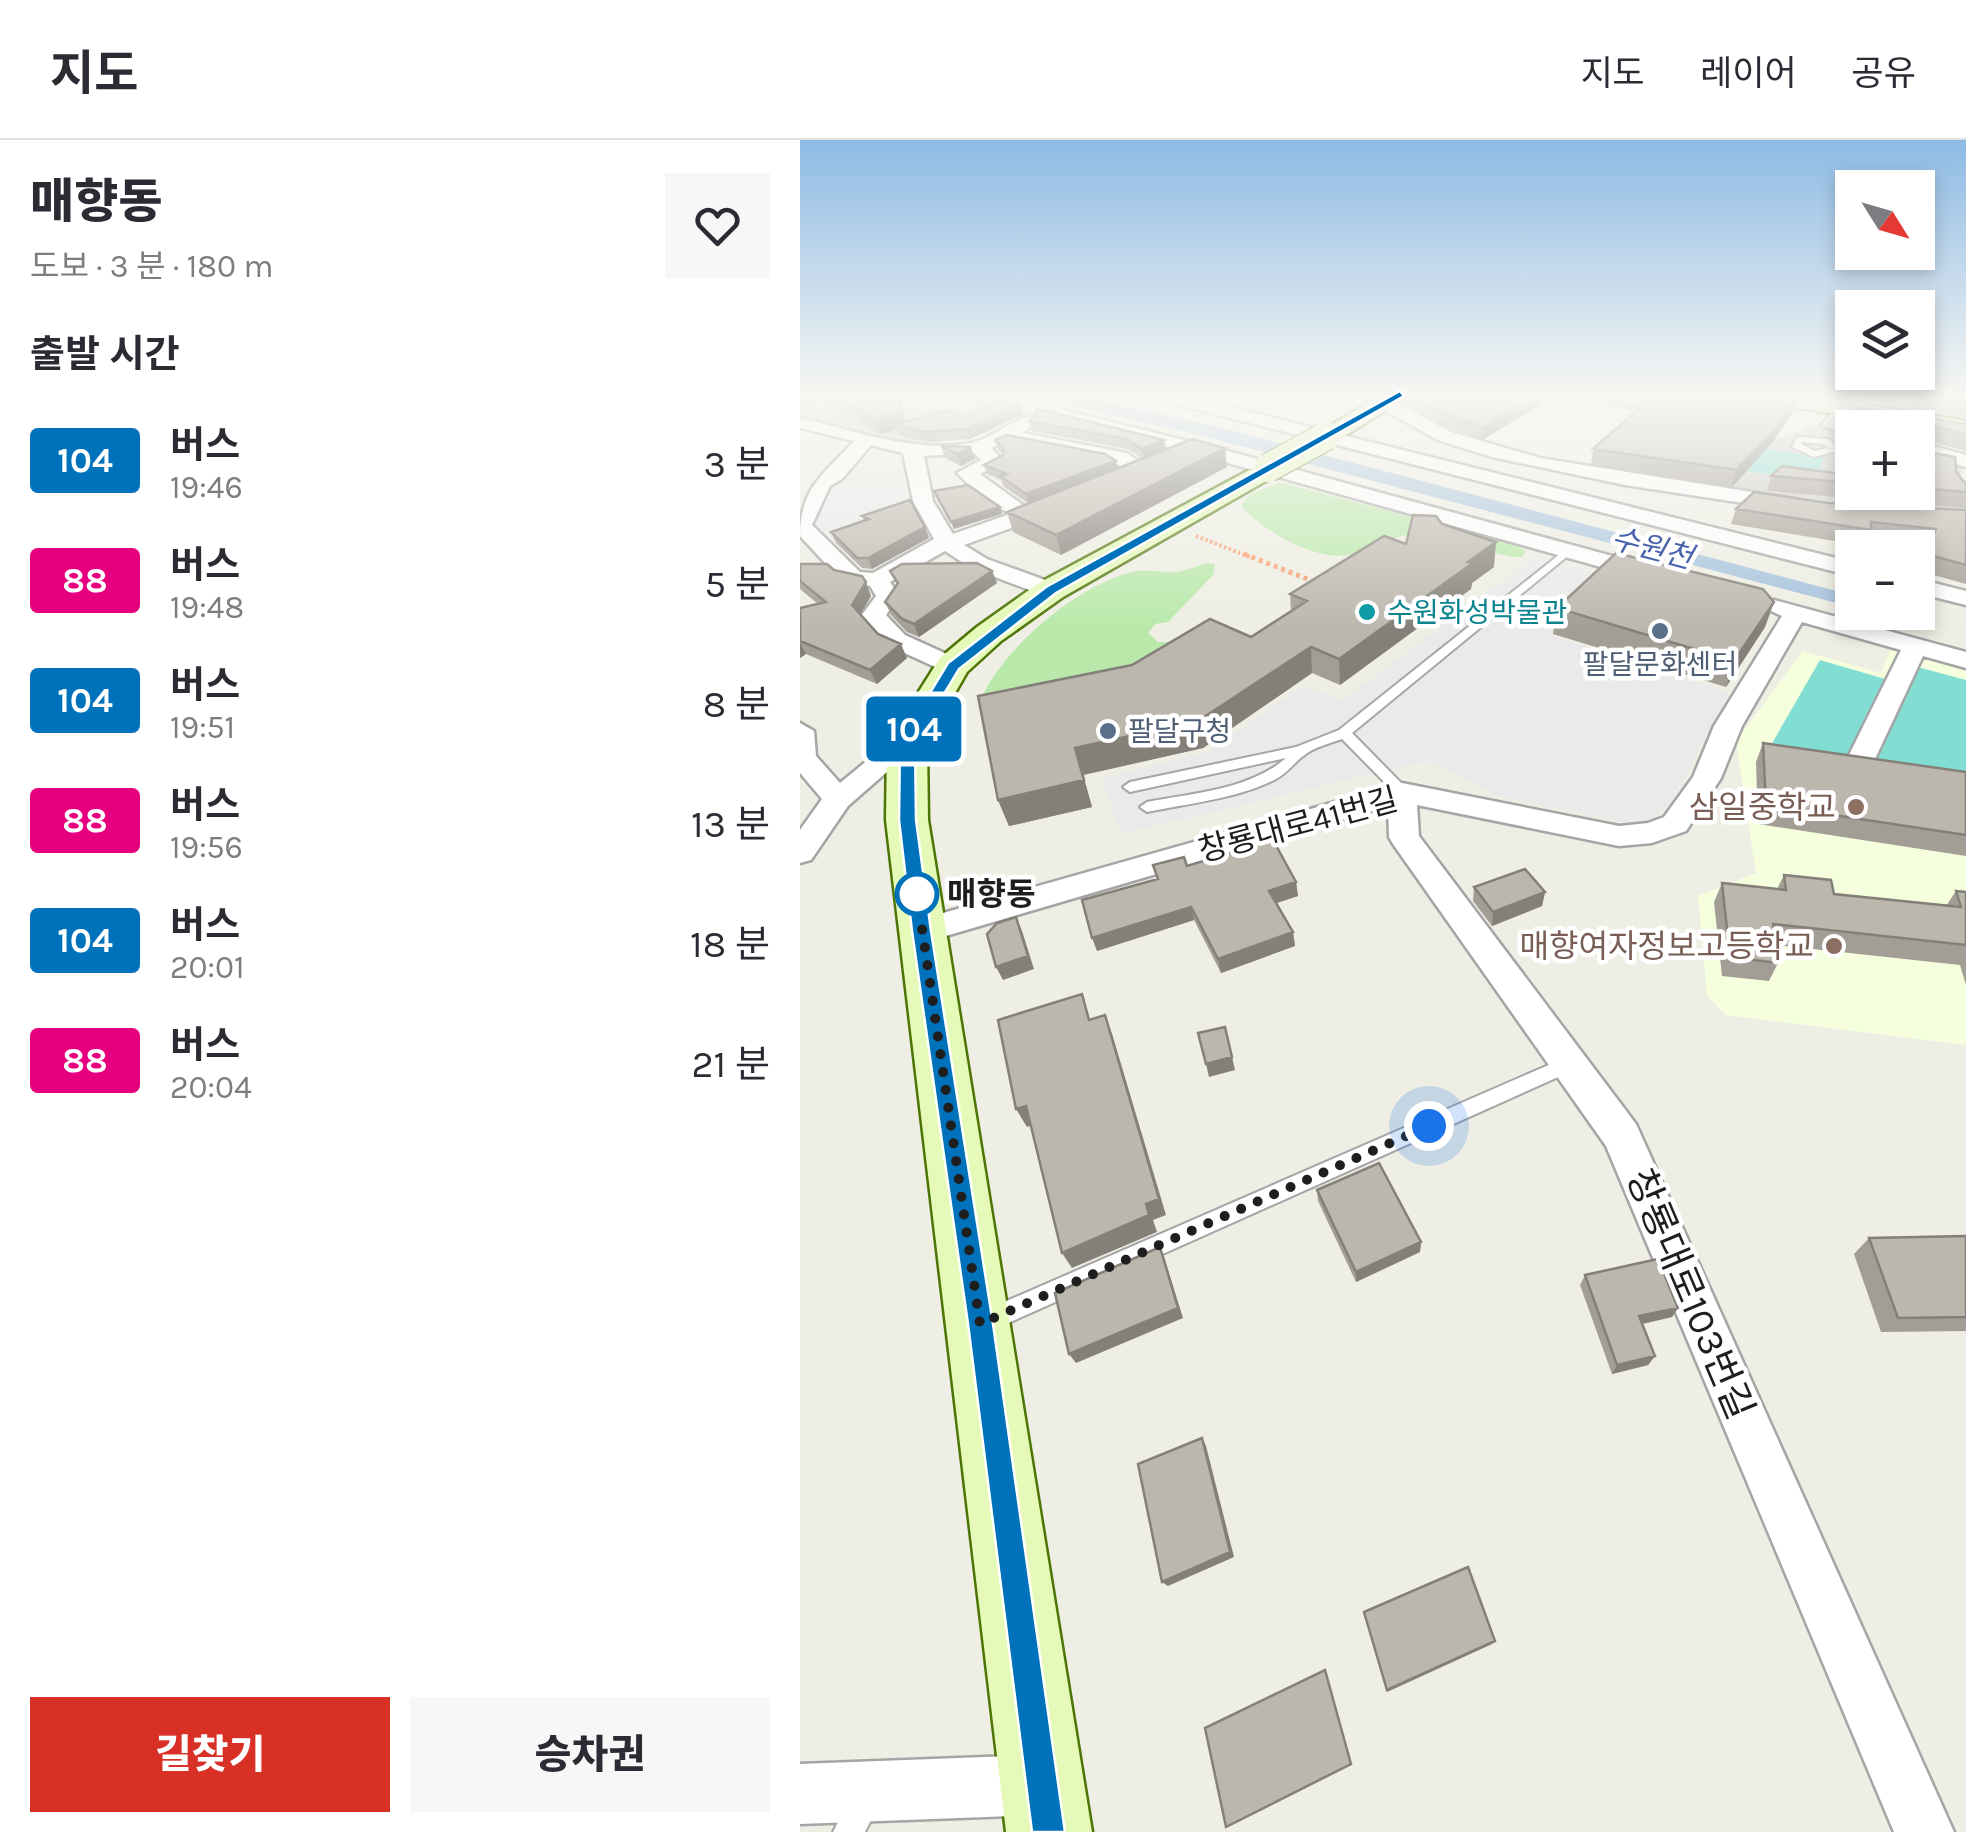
<!DOCTYPE html>
<html lang="ko">
<meta charset="utf-8">
<style>
body{margin:0;font-family:Karla,"Noto Sans KR",sans-serif;background:#f7f7f7;color:#2b2b33;height:100vh;display:flex;flex-direction:column;font-size:38px;white-space:nowrap}
*{box-sizing:border-box;margin:0}
p{font-size:32px;color:#7c7c81}
.icon{flex:none;width:55px;height:55px;fill:none;stroke:currentColor;stroke-width:2;stroke-linecap:round;stroke-linejoin:round}
.map{position:relative;flex:1;overflow:hidden}
.side{display:flex;flex-direction:column;background:#fff;width:800px}
.side>*{flex:none}
.badge{padding:0 20px;border-radius:8px;font-size:35px;line-height:65px}
.needle{width:65px;rotate:127deg}
.fabs{position:absolute;left:1035px;top:30px;display:grid;gap:20px}
.fabs a{display:grid;place-items:center;width:100px;height:100px;border-radius:0px;background:#fff;box-shadow:0 5px 15px #0003;font-size:50px}
.you{position:absolute;width:50px;height:50px;margin:-25px;border:8px solid #fff;border-radius:50%;background:#1a73e8;box-shadow:0 0 0 15px #1a73e833}
.map>.badge{position:absolute;translate:-50% -50%;box-shadow:0 0 0 5px #fff}
h2{padding:0 30px;font-size:38px;line-height:90px}
.round{display:grid;place-items:center;flex:none;width:105px;height:105px;border-radius:0px;background:#f7f7f7}
.head{display:flex;align-items:center;justify-content:space-between;height:170px;padding:0 30px}
h1{font-size:48px;font-weight:800;line-height:75px}
.button{display:flex;gap:20px;margin-top:auto;padding:20px 30px}
.button a{flex:1;height:115px;border-radius:0px;background:#d93025;color:#fff;font-size:40px;font-weight:800;line-height:115px;text-align:center}
.button a+a{background:#f7f7f7;color:#2b2b33}
ul{padding:0;list-style:none}
li{display:flex;align-items:center;gap:30px;height:120px;padding:0 30px}
li div{flex:1}
li b{display:block;font-size:38px}
li em{font-style:normal}
li .badge{min-width:110px;font-weight:700;text-align:center}
header{display:flex;align-items:center;gap:60px;box-sizing:border-box;height:140px;padding:0 50px;background:#fff;border-bottom:2px solid #e1e1e2}
header strong{font-size:48px}
nav{display:flex;gap:55px;margin-inline-start:auto;font-size:35px}
main{display:flex;flex:1;min-height:0}
.map>svg:first-child{display:block}
.education{fill:#f6ffdd}
.religious{fill:#ccc}
.grass{fill:#b9e9aa}
.pitch{fill:#82ded2}
.parking{fill:#eaeaea}
.water{fill:#a4c2dd}
.lines{fill:none;stroke-linecap:round;stroke-linejoin:round}
.lane-casing{stroke:#a5a5a5;stroke-width:4}
.street-casing{stroke:#a5a5a5;stroke-width:5}
.secondary-casing{stroke:#4c7505;stroke-width:5}
.path-far1{stroke:#f99d6b;stroke-width:4;stroke-dasharray:2.5 2.5;stroke-linecap:butt}
.path{stroke:#f99d6b;stroke-width:5;stroke-dasharray:4 4;stroke-linecap:butt}
.lane{fill:#fff;fill-rule:evenodd}
.street{fill:#fff;fill-rule:evenodd}
.secondary{fill:#e5f9b8;fill-rule:evenodd}
.secondary-bridge-casing{stroke:#4c7505;stroke-width:30;stroke-linecap:butt}
.secondary-bridge{stroke:#e5f9b8;stroke-width:28}
.wall{fill:#a29d95;fill-rule:evenodd}
.shaded-wall{fill:#848079}
.building{fill:#bcb7ad;stroke:#848079;stroke-width:2.5}
.line{fill:#0072bc;stroke:#fff;stroke-width:2.5}
.walk{stroke:#1e1e1e;stroke-width:10;stroke-dasharray:0 18}
.culture-dot{fill:#0f9aa8;stroke:#fff;stroke-width:4}
.service-dot{fill:#5c6f8a;stroke:#fff;stroke-width:4}
.education-dot{fill:#8d6e63;stroke:#fff;stroke-width:4}
.stop-dot{fill:#fff;stroke:#0072bc;stroke-width:5}
.labels{text-anchor:middle;dominant-baseline:central;stroke-width:9;stroke-linejoin:round;paint-order:stroke}
.far-culture-label{font-size:28px;fill:#0d838f;stroke:#fff;text-anchor:start}
.far-service-label{font-size:28px;fill:#4e5e75;stroke:#fff}
.far-water-label{font-size:30px;font-style:italic;fill:#4a63ad;stroke:#fff}
.education-label{font-size:32px;fill:#785e54;stroke:#fff;text-anchor:end}
.street-label{font-size:32px;fill:#1e1e1e;stroke:#fff}
.stop-label{font-size:32px;font-weight:bold;fill:#1e1e1e;stroke:#fff;text-anchor:start}
.near-street-label{font-size:38px;fill:#1e1e1e;stroke:#fff}
</style>
<header>
<strong>지도</strong>
<nav><a>지도</a><a>레이어</a><a>공유</a></nav>
</header>
<main>
<section class="side">
<div class="head"><div><h1>매향동</h1><p>도보 · 3 분 · 180 m</p></div><a class="round"><svg class="icon" aria-label="heart" viewBox="0 0 24 24"><path d="M12 20l-8-8c-3-5 5-10 8-4 3-6 11-1 8 4z"/></svg></a></div>
<h2>출발 시간</h2>
<ul>
<li><span class="badge" style="background:#0072bc;color:#fff">104</span><div><b>버스</b><p>19:46</p></div><em>3 분</em></li>
<li><span class="badge" style="background:#e6007e;color:#fff">88</span><div><b>버스</b><p>19:48</p></div><em>5 분</em></li>
<li><span class="badge" style="background:#0072bc;color:#fff">104</span><div><b>버스</b><p>19:51</p></div><em>8 분</em></li>
<li><span class="badge" style="background:#e6007e;color:#fff">88</span><div><b>버스</b><p>19:56</p></div><em>13 분</em></li>
<li><span class="badge" style="background:#0072bc;color:#fff">104</span><div><b>버스</b><p>20:01</p></div><em>18 분</em></li>
<li><span class="badge" style="background:#e6007e;color:#fff">88</span><div><b>버스</b><p>20:04</p></div><em>21 분</em></li>
</ul>
<div class="button"><a>길찾기</a><a>승차권</a></div>
</section>
<div class="map">
<svg width="1166" height="1692" viewBox="0 0 1166 1692">
<rect width="100%" height="100%" fill="#efeee4"/>
<path class="education" d="M1091,509L1166,529V905L925,875L907,855L898,756L956,733L936,601L1003,511L1081,533Z"/>
<path class="religious" d="M32,254H150L201,266L175,284L112,304L36,289L0,278V259Z
M915,283L978,298L1002,292L1012,284L1052,294V352H1118V311L1161,322L1164,327L1157,344L1166,358V374L1024,364L825,334L841,308Z"/>
<path class="grass" d="M479,342L714,404L726,411L722,417H712C681,410 646,397 614,395C595,394 575,407 556,413C522,426 463,391 441,366L449,355Z
M406,423L415,424L413,435L368,482L355,484L348,493L358,502H375L351,526L183,555C206,505 283,441 337,431C350,429 364,433 376,432C386,431 397,426 406,423Z"/>
<path class="pitch" d="M945,306L1023,317L1017,340L926,329Z
M1020,520L1092,541L1099,522L1166,540V644L971,605Z"/>
<path class="parking" d="M69,302L105,310L111,321L114,368L61,384L50,395L29,404L10,378L29,345Z
M737,415L808,437L750,495L930,552L870,665L852,679L823,682L698,656L626,621L321,694L302,638L409,611L504,545L542,561Z"/>
<path class="water" d="M220,254H274L426,289L1052,455V467L399,295Z"/>
<g class="lines">
<defs>
<path id="lane" d="M997,297L1029,299L1040,310L1014,317L992,307ZM1002,302L1023,304L1028,308L1015,311L1001,304Z
M765,410L769,411V415L552,593L607,649V655H597L542,599C531,603 515,607 506,614C495,621 489,632 476,639C437,659 390,663 347,672L340,667L347,662C393,653 449,650 486,618L330,652L323,647L330,642L496,607L539,590Z
M767,917L774,920L776,925L774,930L195,1189L187,1192L179,1189L176,1181L179,1173Z
M64,1649L75,1653L79,1664L65,1692H33L53,1653Z"/>
<path id="street" d="M0,254H33L0,262Z
M172,254H200L424,310L860,429L863,434L860,439H844L410,318L174,258Z
M350,254H378L1052,422V436L352,258Z
M555,254L582,255L651,292L740,318L996,359L1006,365L996,371L825,345L692,317L638,300Z
M1050,254H1067L1042,283L1056,288H1052V297L1021,285Z
M228,277L237,282L223,293L327,313L351,330L341,336L308,320L209,301L191,308L204,321L180,334L227,368L252,359L262,365L233,380L164,405L187,419L259,445L262,450L251,457L243,455L171,428L145,411L90,442L100,456L86,475L105,495L162,521L166,526L153,534L144,531L87,505L61,476L76,456L70,446L41,440L0,396C0,348 23,335 54,301L0,288V278C54,290 115,314 171,303C192,298 208,283 228,277ZM71,305L103,313L113,361L134,399L73,433L60,432L12,385L30,346L42,339ZM174,313L181,320L157,333L178,354L210,374L153,394L133,361L124,316Z
M1118,302L1166,315V327L1118,314Z
M1118,439L1166,451V465L1118,453Z
M974,460L1166,512V528L1123,516L1075,619L1071,625H1051L1047,619L1101,510L1002,482L942,586L921,638L886,691L852,703L819,706L617,665L619,696L836,984L1154,1692H1094L806,1006L593,704L589,697L588,666L122,803L110,800L105,791L110,782L122,779L602,643L819,686L848,683L864,677L893,637L914,586L982,476L962,467Z
M0,583L14,591L16,616L40,643L97,596H117L121,602L48,666L11,720L0,723V690L22,659L0,633Z
M240,1615L261,1624L270,1645L261,1666L240,1675L0,1684V1624Z"/>
<path id="secondary" d="M583,254H612L535,302L526,304L513,296Z
M949,254H1003L1166,281V297L961,261Z
M468,320L478,322L482,328L478,334L263,457L201,501L167,532L127,602L128,680L292,1692H206L86,680L87,602L140,518L177,487L239,443Z"/>
</defs>
<use href="#lane" class="lane-casing"/>
<use href="#street" class="street-casing"/>
<use href="#secondary" class="secondary-casing"/>
<path class="path-far1" d="M293,254L340,263
M396,396L450,417"/>
<path class="path" d="M444,414L520,444"/>
<use href="#lane" class="lane"/>
<use href="#street" class="street"/>
<use href="#secondary" class="secondary"/>
<defs>
<path id="secondary-bridge" d="M468,328L526,296"/>
</defs>
<use href="#secondary-bridge" class="secondary-bridge-casing"/>
<use href="#secondary-bridge" class="secondary-bridge"/>
</g>
<path class="wall" d="M22,254H98L106,282L224,274L170,299L128,302L98,295L96,290L80,294L25,260Z
M389,254H417L409,258Z
M516,254H558V259L552,262Z
M606,254H758L682,300L624,278L606,262Z
M783,254H990L999,255L994,271L972,303L932,347L791,325L793,309L837,271L782,260Z
M1069,254H1160L1166,256V277L1066,261Z
M1054,266L1166,284V311L1121,299L1122,311L1156,331L1166,352V368L967,351L971,336L1037,333V324L1042,310L1038,302V296L1043,281L1056,284L1049,280ZM1052,288H1118V352H1052Z
M234,268L364,300L366,310L427,327L261,415L213,392L207,372L229,364L203,346L201,340L187,334L184,325L203,315L198,309L195,300L318,329L343,319L328,309L232,291L229,281L236,273Z
M141,306L175,319L161,326L145,318Z
M1028,363L1166,370V444L1119,431L1129,405L1068,399L1065,406L931,384L936,369Z
M62,376L125,387L129,398L72,429L62,428L36,403L31,392L64,381Z
M642,384L694,427L672,443L671,449L540,545L512,533L403,608L283,635L292,667L209,686L198,660L332,525L451,497L491,471L490,454L606,404Z
M0,424L34,430L71,456L60,475L78,494L107,518L77,544L6,514L0,518V468L18,464L0,449Z
M90,431H192L197,443L119,497L107,492L91,475L85,462L97,445Z
M974,462L965,487L926,547L753,494L757,468Z
M963,603L1166,632V716L958,684L956,622Z
M387,726L496,742L498,756L476,763L493,792L495,806L421,833L394,780L297,811L357,739Z
M984,735L1034,754L1146,766L1156,751L1166,752V845L1160,825L976,805L978,823L969,841L922,836L914,762L922,743L977,749Z
M674,747L745,752L742,766L692,786L673,761Z
M517,1050L621,1102L620,1112L556,1142L518,1061Z
M1166,1096V1191L1081,1192L1054,1114L1069,1098Z
M785,1135L878,1168L872,1177L842,1184L855,1216L848,1225L812,1234L780,1145Z"/>
<path class="shaded-wall" d="M97,254L108,288L94,285L96,290L80,294L74,279Z
M552,254H558V259L552,262Z
M739,254H758L682,300L683,288Z
M999,255L994,271L972,303L932,347L936,330Z
M221,265L224,274L170,299L167,289Z
M364,300L366,310L344,320L342,309Z
M171,307L175,319L161,326L157,314Z
M425,308L427,327L261,415L256,395Z
M316,321L318,330L229,364L226,354Z
M200,367L202,374L154,389L151,382Z
M125,387L129,398L72,429L68,418Z
M696,402L694,427L672,443L671,449L540,545L539,519Z
M192,431L197,443L119,497L114,484Z
M66,442L71,456L58,478L52,465Z
M974,462L965,487L926,547L934,521Z
M0,503L6,514L0,518Z
M101,504L107,518L77,544L70,530Z
M511,507L512,533L403,608L283,635L292,667L209,686L198,660L275,608Z
M496,742L498,756L471,765L469,751Z
M745,752L742,766L692,786L693,772Z
M391,767L394,780L297,811L292,798Z
M216,777L222,791L234,829L203,840L196,827Z
M493,792L495,806L421,833L418,819Z
M305,875L312,894L366,1075L353,1080L357,1092L272,1128L262,1113L346,1064Z
M432,917L435,930L409,937L406,924Z
M226,966L236,984L227,987L216,969Z
M621,1102L620,1112L556,1142V1132Z
M360,1107L364,1117L383,1178L276,1223L269,1214Z
M878,1168L872,1177L833,1186L839,1176Z
M855,1216L848,1225L812,1234L817,1225Z
M402,1298L406,1306L434,1417L368,1446L362,1442Z
M695,1501L692,1504L587,1552V1550Z"/>
<path class="building" d="M33,254H97L102,272L74,279Z
M610,254H739L683,288L625,265Z
M829,254H991L999,255L977,287L936,330L793,309L852,258Z
M1118,254H1160L1166,256V262Z
M198,259L221,265L167,289L125,292L94,285L148,270L161,278Z
M1054,266L1166,284V294L1125,284L1120,287L1122,311L1155,317L1156,331L1163,341L1166,343V352L1118,348V288H1052V298L1048,297L1043,287V281L1060,285L1065,271Z
M234,268L364,300L342,309L326,299L229,281L238,270Z
M207,295L305,314L316,321L226,354L200,336L207,334L184,325L203,315L204,309L195,300Z
M392,299L425,308L256,395L207,372Z
M141,306L171,307L157,314Z
M1043,309L1052,311V343L971,336L982,326L1042,334Z
M168,345L200,367L151,382L134,351Z
M954,352L1028,363L1166,370V425L1126,414L1136,389L1071,382V390L936,369Z
M110,360L125,387L68,418H57L31,392L69,379L62,376Z
M613,375L636,376L642,384L696,402L668,422L673,423L539,519L511,507L398,581L275,608L284,640L198,660L178,556L332,525L410,479L451,497L507,461L490,454L584,396L606,404Z
M816,413L963,449L974,462L934,521L757,468Z
M177,423L192,431L114,484L102,479L85,462L98,443L90,431L102,424Z
M0,424H27L34,430L62,436L66,442L52,465L78,494L101,504L70,530L0,501V468L26,462L0,441Z
M963,603L1166,632V695L966,665Z
M473,700L496,742L469,751L493,792L418,819L391,767L292,798L282,760L358,739L353,725L384,717L387,726Z
M725,729L745,752L693,772L674,747Z
M984,735L1031,740L1034,754L1161,767L1156,751L1166,752V805L973,784L978,823L930,817L922,743L986,750Z
M216,777L228,816L196,827L187,794L197,783Z
M282,854L289,880L305,875L359,1059L346,1064L349,1075L262,1113L226,966L216,969L198,880Z
M425,887L432,917L406,924L398,893Z
M579,1023L621,1102L556,1132L517,1050Z
M1166,1096V1177L1098,1178L1069,1098Z
M360,1107L378,1168L269,1214L255,1153Z
M858,1119L878,1168L839,1176L855,1216L817,1225L785,1135Z
M402,1298L430,1412L362,1442L338,1324Z
M668,1427L695,1501L587,1550L564,1472Z
M525,1530L551,1624L426,1687L405,1588Z"/>
<linearGradient id="sky" x2="0" y2="1"><stop stop-color="#8dbae4"/><stop offset="0.52" stop-color="#f8f7f3"/><stop offset="1" stop-color="#f8f7f3" stop-opacity="0"/></linearGradient>
<rect width="1166" height="491" fill="url(#sky)"/>
<path class="line" d="M600,251L604,256L256,453L159,529L115,602L116,680L131,791L193,1184L265,1692H232L168,1184L112,791L99,680L100,602L148,523L246,447Z"/>
<g class="lines">
<path class="walk" d="M117,754L180,1184L629,986"/>
</g>
<circle class="culture-dot" cx="567" cy="472" r="10"/>
<g class="service-dot">
<circle cx="860" cy="491" r="10"/>
<circle cx="308" cy="591" r="10"/>
</g>
<g class="education-dot">
<circle cx="1056" cy="667" r="10"/>
<circle cx="1034" cy="806" r="10"/>
</g>
<circle class="stop-dot" cx="117" cy="754" r="20"/>
<g class="labels">
<g class="far-culture-label">
<text x="587" y="472">수원화성박물관</text>
</g>
<g class="far-service-label">
<text x="860" y="524">팔달문화센터</text>
<text x="328" y="591" text-anchor="start">팔달구청</text>
</g>
<g class="far-water-label">
<text transform="translate(852 408) rotate(15)">수원천</text>
</g>
<g class="education-label">
<text x="1036" y="667">삼일중학교</text>
<text x="1014" y="806">매향여자정보고등학교</text>
</g>
<g class="street-label">
<text transform="translate(498 685) rotate(-15)">창룡대로41번길</text>
</g>
<g class="stop-label">
<text x="147" y="754">매향동</text>
</g>
<g class="near-street-label">
<text transform="translate(890 1154) rotate(67)">창룡대로103번길</text>
</g>
</g>
</svg>
<div class="fabs">
<a><svg class="needle" viewBox="-14 -14 28 28"><path d="M0-13l5 13h-10z" fill="#e53935"/><path d="M0 13l5-13h-10z" fill="#7c7c81"/></svg></a>
<a><svg class="icon" aria-label="layers" viewBox="0 0 24 24"><path d="M12 4l9 5-9 5-9-5zM3 14l9 5 9-5"/></svg></a>
<a>+</a>
<a>−</a>
</div>
<div class="you" style="left:629px;top:986px"></div>
<b class="badge" style="left:114px;top:589px;background:#0072bc;color:#fff">104</b>
</div>
</main>
